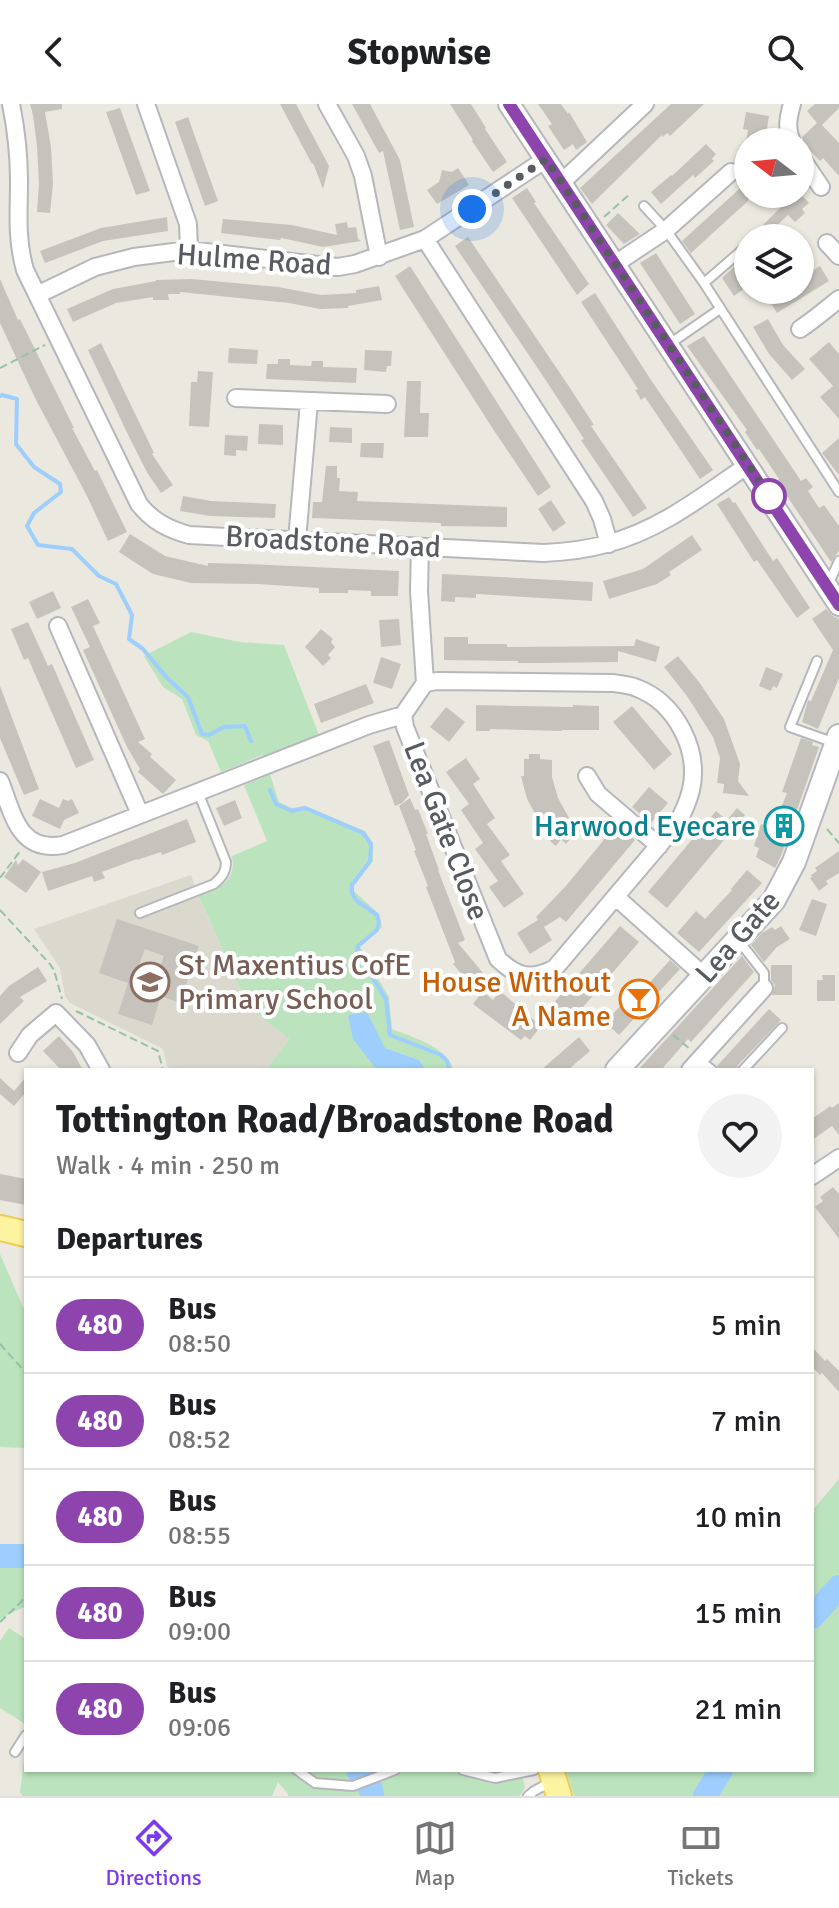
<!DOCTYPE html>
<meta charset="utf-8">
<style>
body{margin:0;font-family:Signika,sans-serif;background:#f2f2f2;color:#202124;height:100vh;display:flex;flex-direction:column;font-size:30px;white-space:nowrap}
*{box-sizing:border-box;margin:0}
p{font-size:26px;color:#757577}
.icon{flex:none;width:44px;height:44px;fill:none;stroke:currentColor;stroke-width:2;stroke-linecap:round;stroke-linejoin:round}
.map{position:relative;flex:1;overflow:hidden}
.panel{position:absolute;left:24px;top:964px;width:790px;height:704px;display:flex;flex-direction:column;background:#fff;border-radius:0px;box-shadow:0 2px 6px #0004}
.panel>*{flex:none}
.badge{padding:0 16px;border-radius:26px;font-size:28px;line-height:52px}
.needle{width:52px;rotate:286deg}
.fabs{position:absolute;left:734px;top:24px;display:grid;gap:16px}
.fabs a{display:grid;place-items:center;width:80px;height:80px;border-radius:50%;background:#fff;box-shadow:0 2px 6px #0004;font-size:40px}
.you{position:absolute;width:40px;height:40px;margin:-20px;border:6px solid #fff;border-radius:50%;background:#1a73e8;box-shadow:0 0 0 12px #1a73e833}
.map>.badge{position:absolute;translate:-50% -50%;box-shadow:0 0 0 4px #fff}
h2{padding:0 32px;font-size:30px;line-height:72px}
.round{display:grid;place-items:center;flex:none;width:84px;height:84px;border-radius:42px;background:#f2f2f2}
.head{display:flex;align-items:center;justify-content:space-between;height:136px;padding:0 32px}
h1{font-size:38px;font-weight:800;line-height:60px}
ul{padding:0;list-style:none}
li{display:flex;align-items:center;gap:24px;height:96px;padding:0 32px;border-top:2px solid #e0e0e0}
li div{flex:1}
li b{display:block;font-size:30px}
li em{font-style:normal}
li .badge{min-width:88px;font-weight:700;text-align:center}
header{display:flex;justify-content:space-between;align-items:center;height:104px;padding:0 32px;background:#fff;font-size:36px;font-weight:800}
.tab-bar{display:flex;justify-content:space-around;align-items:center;height:112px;border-top:2px solid #e0e0e0;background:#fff;font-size:22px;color:#757577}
.tab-bar a{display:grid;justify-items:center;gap:4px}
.tab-bar .current{color:#7c3aed}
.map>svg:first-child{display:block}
.education{fill:#dbd8cd}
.green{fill:#bbe3bd}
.water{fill:#9dcefd}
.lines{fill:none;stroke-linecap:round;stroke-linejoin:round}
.stream{stroke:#9dcefd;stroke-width:4}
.river{stroke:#9dcefd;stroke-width:24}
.building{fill:#c6c3bc;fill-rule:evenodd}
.service-casing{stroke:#b5b7bc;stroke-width:12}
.minor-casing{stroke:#b5b7bc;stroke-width:20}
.tertiary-casing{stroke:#b5b7bc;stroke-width:24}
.secondary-casing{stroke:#b5b8be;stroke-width:26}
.primary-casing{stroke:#ec5;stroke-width:28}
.path{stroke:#94c3a5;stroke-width:2;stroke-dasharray:8 4;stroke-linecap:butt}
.service{stroke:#fff;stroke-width:8}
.minor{stroke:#fff;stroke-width:16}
.tertiary{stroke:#fff;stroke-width:20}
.secondary{stroke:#fff;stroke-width:22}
.primary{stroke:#fdf4a2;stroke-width:24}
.line-casing{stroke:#fff;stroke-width:18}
.line{stroke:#8e44ad;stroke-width:12}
.walk{stroke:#585b60;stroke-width:8;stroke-dasharray:0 14.4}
.stop-dot{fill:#fff;stroke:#8e44ad;stroke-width:4}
.labels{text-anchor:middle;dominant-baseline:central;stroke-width:8;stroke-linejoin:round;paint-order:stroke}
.street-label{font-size:30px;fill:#585b60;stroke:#fff}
.culture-label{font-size:30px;fill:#0d838f;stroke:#fff;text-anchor:end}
.education-label{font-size:30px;fill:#785e54;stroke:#fff;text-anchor:start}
.food-label{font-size:30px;fill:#c56008;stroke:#fff;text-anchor:end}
</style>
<header><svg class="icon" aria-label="back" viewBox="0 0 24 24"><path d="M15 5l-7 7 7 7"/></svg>Stopwise<svg class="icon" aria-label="search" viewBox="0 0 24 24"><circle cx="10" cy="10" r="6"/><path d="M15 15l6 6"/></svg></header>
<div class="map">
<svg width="839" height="1692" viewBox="0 0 839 1692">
<rect width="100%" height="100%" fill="#ebe9df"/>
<path class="education" d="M191,771L200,796L249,904L291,935L266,966H173L167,962L163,945L70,899L65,892L60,864L34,825Z"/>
<path class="green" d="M191,528L240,538L284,541L319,631L263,652L262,651L221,668L208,637L196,631L182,595L163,583L144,552Z
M270,670L279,698L292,704L306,702L365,727L373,739V757L354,782V787L379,810L382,823L360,843L389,893L392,925C414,934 446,942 454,966H426L419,956L385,944L376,962L377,966H266L290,935L249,904L198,791C218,784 237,778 232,752L267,737L244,681Z
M0,1150L26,1210V1344L0,1343Z
M839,1375V1692H574L566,1666H812V1407Z
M0,1445H26V1502L0,1515Z
M9,1524L26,1535L25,1620L0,1604V1537Z
M26,1641V1666H383L389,1672L395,1666H463L495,1673L521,1668L525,1683L520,1692H288V1690L278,1678L272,1692H23L20,1688Z"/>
<path class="water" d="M367,908L385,944L419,956L426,966H377L353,935L348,911Z"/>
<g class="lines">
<path class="stream" d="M0,292L2,291L17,295L16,340L34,363L60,380L61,388L34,409L27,422L38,441L72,445L99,472L116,480L132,511L129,535L143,545L168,575L188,593L202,630L209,631L224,623L245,622L251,637
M270,686L276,700L292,707L305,704L363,729L371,740L370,757L352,781V789L356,796L377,811L379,818L377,826L358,842L357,849L386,895L390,931L441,951L447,957L449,966"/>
<path class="river" d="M0,1452H26
M812,1513L839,1483
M358,1666L371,1685L372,1692
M705,1692L721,1666"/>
</g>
<path class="building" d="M30,0H62V5L45,8L51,43L53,80L50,109L37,108L39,80L37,42L33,11Z
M280,0H296L329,62L323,85L313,59L312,60Z
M352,0H370L400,56L414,123L400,126L383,47L379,49Z
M450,0H471L486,24L485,25L507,58L493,68L472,37L473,36Z
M538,0H561L568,10L569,8L587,38L576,46L573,40L564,46L548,22L552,20Z
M671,0H704L670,32L667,29L663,33L662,31L592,100L580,84Z
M815,0H839V4L822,21L839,39V72L823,54L820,57L803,39L802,33L817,19L807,7Z
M120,4L150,87L136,91L106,8Z
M746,8L769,12L765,38H746L748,26L743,25Z
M188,13L218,97L205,102L175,18Z
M706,40L716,50L712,55L714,57L695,74L693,71L661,100L651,88L671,71L672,72Z
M458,64L469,81L437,100L427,86L439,78L442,66L452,68Z
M748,77V97L691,149L682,137Z
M527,84L536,98L534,99L589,180L577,191L512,94Z
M782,90H801L809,99L802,105L805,109L795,118L788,111L769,129L762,122L781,103Z
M618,109L640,130L624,140L606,121Z
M167,113L168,127L103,137L45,159L40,147L101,124Z
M223,115L292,121L337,131L335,120L347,118L348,124L356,123L358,135L361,137L323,143L281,134L280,136L221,129Z
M468,133L568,281L594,321L591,322L647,404L633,413L581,336L584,335L543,272L455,142Z
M656,149L695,210L680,220L640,159Z
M739,158L748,172V182L734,192L722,174Z
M410,162L551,383L538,392L493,325L395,172Z
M820,162L829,177L777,209L768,194L781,186H800V175Z
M0,175L18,216L20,215L74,324H72L95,367L97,366L127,428L108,437L87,392L35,294L0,219Z
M192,175L278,183L321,191L356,189V186L379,182L382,196L348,202V204L320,205L289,199L180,188V190H168L169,196H153V193L116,199L73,218L67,205L113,185L156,177V176Z
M595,189L651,276L713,366L700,375L645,293L641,296L635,286L638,285L581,198Z
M768,215L783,241L805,265L792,276L769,250L753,223Z
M704,232L801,377L806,374L813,383L808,387L819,404L824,401L839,422V447L831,458L777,377L779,375L759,345L757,346L745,328L747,326L687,242Z
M829,238L839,250V315L820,293L833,282L809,255Z
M101,239L154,349L152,350L173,381L161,389L148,370L130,335L88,246Z
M229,244L258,246L257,260L228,259Z
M365,246L392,247L391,262H387L386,268L364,266Z
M278,255H290V261L311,262L312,257H323V263L357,264L356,279L266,275L267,260H278Z
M198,267L213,268L209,323L189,322L191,278H197Z
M407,277H421L420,309H429L428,333H404Z
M259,320L283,321V341L258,340Z
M330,323L352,324V339L329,338Z
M225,331L248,332L247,347L236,346V352L224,351Z
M839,334V371L822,349Z
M361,339H384L383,354L360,353Z
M326,362H337V374H340L339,387L358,388L357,397L507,403V423L441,422V419L312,414L313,398H322Z
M183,392L211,397L276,400L275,414L210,412L180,407Z
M729,393L733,399L735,398L773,457L777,454L810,504L797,514L757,456L754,458L717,400Z
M551,396L566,419L553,428L538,405Z
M130,430L165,452L208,462V459L246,460L399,467L398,492H371V487L348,486V489H319V484L258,480L191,479L153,470L119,448Z
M692,431L702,446L669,468L671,471L657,480L609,495L603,477L643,465Z
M442,470L593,478L592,497L476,490V494L455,493V498L441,497Z
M53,487L61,504L37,515L29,498Z
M88,495L100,519L93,522L145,635L138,638L152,650L150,653L176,676L163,690L138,668L140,665L127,643L83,546L90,543L71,503Z
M826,505L833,512L839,515V574L818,625L802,618L808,596L811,597L833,546L812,515Z
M399,515L401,541L381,543L379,516Z
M28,518L48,562L52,560L94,656L76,664L28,554L24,556L11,525Z
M321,525L333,535L331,538L335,543L328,551L331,554L323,562L305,543Z
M444,533H468V540H507V543L634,542L636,535L660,543L656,558L618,547V558L543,559H518V557L444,556Z
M678,552L699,578L724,615L740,660L738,677L749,692L723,689L724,680L717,679L720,654L713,633L687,592L664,563Z
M381,553L401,560L392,585L373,579Z
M766,563L783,570L777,584L773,582L771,587L759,582Z
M366,580L374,599L321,619L314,600Z
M0,582L39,685L24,691L0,634Z
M476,601L573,603V601L599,602V626H562V627L490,625V627H476Z
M632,602L672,650L654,666L613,618Z
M446,603L465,618L449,638L430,623Z
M801,634L813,638L812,641L819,643L781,752L775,764L756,753L759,744L754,742L761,720L773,724L787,689L782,688Z
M389,636L409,691L402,699L395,702L373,642Z
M529,650H540V655L552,656V673L558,694L569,714L580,723L566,740L561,735L556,742L551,738L527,695L521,672H524V655H529Z
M466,654L480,675L473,680L495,714L487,720L510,751L501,757L524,790L504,804L489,783L498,777L475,745L483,739L461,706L469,700L446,668Z
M649,683L668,699L651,719L632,703Z
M410,694L415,706L418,705L428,730H426L439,766H438L465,836L458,839L483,869L470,880L453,860L455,858L426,783L428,782L414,747L416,746L399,702Z
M40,695L59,704L63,695L68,697L72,695L79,709L64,716L60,725L32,712Z
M235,696L242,714L224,722L216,704Z
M737,704L745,711L667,804L648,788L716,707L727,716Z
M187,715L196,738L162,751L161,748L137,756V755L102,768L105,774L94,778L92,772L48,787L42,768L75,759Z
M617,720L635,736L566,818L560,813L544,823L552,836L530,850L517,829L538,816L536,813L565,783Z
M839,747V769L826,777L828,780L819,787L810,774L812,773L811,771L817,767L815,764Z
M23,755L41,768L26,789L4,773L16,756L18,761Z
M747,766L762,779L699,848L677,829L696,807L705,815L732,786L731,785Z
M812,795L827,800L816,832L799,826Z
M117,815L199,842L180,899L161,892L152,921L118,910L128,879L99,869ZM145,845L164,852L152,883L133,877Z
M620,822L639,838L571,917L551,902Z
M781,822L790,835L777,843L764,858L751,841L762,829L772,823L775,826Z
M742,852L754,868L691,938L688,935L661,966H638Z
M670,856L680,865L619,931L607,920L613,914L611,912L640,881L644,885Z
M771,861H792V891H772L775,881L771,876Z
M38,863L47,877L20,893L24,897L0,920V892L9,882Z
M822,871H835V897H817V876H823Z
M483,887L493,896L500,887L541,922L530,936L525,932L521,936L473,900Z
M769,905L781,916L738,961L736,966H719L717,962Z
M59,932L73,948L83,966H61L43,947Z
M579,933L590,947L577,958L568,966H541Z
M26,973V988L14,1002L0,990V974L14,987Z
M839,999V1031L832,1022L812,1036V1015L830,1002L832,1004Z
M0,1070L26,1075V1101L0,1096Z
M833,1083L839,1090V1135L815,1103L823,1097L820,1093Z
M812,1243L825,1257L827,1255L839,1267V1288L822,1269L820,1271L812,1263Z"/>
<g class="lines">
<defs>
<path id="service" d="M644,102L666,126L704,179L839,388
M704,179L748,141
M668,241L720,205
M828,481L839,457
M817,557L790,623L835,639
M140,809L214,780C222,773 226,768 226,758L198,688
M739,837L764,869V884
M699,956L712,966
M743,966L782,924
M15,1648L26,1631
M297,1666L315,1679L353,1682L395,1666
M463,1666L495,1674L534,1666
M528,1692L534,1687L551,1678"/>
<path id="minor" d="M11,0C16,25 19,50 19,77C19,109 16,134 25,166L139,400C152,417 168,425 189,431L544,449C565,448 585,446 606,440C659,427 704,391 748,361
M146,0L188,120L189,146
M327,0L356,52L363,72L379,153
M792,38C786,25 788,14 792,0
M800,52L821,83
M562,78L645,0
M425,135L594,397L602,415L609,440
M827,139L839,152
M615,160L666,126L731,68
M37,191L95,163L134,153L189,146L327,162L338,163L355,160L425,135L546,55
M800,225C815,215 825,206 839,195
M236,294L387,300
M297,436L309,298
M420,443L419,487L425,579
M58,522L140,710
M437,577L613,579C621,580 630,581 637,584C676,599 700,646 691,686C688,698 683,709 677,720L555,864C531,877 517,873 498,855L405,623L403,611L425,579Z
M587,672L598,690L659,742
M0,677C13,709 18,749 63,741L369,621L403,611
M616,793L704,872
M18,949L30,931L56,909L87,941L101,966
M690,966L764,884
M812,1072L839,1054"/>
<path id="tertiary" d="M509,0L839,501"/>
<path id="secondary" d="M617,966L774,796L794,758L839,632"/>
<path id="primary" d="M0,1124L26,1130
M551,1666L559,1692"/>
</defs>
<use href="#service" class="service-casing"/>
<use href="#minor" class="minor-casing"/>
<use href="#tertiary" class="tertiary-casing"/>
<use href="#secondary" class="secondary-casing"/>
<use href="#primary" class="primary-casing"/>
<path class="path" d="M604,113L630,90
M0,264L45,241
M827,725L839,739
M0,774L21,746
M0,806L50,860L54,866L62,895
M76,907L158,947L163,966
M673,931L690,945
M0,1240L26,1269
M0,1518L21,1498L26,1490"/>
<use href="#service" class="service"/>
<use href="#minor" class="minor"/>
<use href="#tertiary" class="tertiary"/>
<use href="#secondary" class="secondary"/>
<use href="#primary" class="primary"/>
</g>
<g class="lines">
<defs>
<path id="line" d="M509,0L839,501"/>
</defs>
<use href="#line" class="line-casing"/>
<use href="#line" class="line"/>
<path class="walk" d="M472,105L546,55L769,392"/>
</g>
<defs>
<symbol id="building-ring" viewBox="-11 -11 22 22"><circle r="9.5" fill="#fff" stroke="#0f9aa8" stroke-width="1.5"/><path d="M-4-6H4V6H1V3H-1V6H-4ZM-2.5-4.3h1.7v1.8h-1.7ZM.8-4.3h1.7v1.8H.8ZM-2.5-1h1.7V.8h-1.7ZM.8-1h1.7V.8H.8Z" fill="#0f9aa8"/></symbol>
<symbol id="school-ring" viewBox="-11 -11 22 22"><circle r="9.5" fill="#fff" stroke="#8d6e63" stroke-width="1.5"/><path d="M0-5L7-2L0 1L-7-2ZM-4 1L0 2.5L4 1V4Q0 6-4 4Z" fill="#8d6e63"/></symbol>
<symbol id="bar-ring" viewBox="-11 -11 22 22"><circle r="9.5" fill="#fff" stroke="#e8710a" stroke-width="1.5"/><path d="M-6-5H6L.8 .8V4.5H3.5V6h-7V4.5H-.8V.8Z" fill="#e8710a"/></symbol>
</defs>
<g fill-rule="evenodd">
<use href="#building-ring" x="762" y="700" width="44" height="44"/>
<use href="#school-ring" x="128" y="856" width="44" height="44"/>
<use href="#bar-ring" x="617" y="873" width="44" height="44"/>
</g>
<circle class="stop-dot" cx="769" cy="392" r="16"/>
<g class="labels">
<g class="street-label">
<text transform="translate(254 156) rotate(4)">Hulme Road</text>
<text transform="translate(333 438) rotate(3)">Broadstone Road</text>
<text transform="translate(446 727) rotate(69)">Lea Gate Close</text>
<text transform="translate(738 833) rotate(-49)">Lea Gate</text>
</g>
<g class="culture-label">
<text x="756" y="722">Harwood Eyecare</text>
</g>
<g class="education-label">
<text x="178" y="861">St Maxentius CofE<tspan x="178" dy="34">Primary School</tspan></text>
</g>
<g class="food-label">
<text x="611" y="878">House Without<tspan x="611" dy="34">A Name</tspan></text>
</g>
</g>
</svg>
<div class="fabs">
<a><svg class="needle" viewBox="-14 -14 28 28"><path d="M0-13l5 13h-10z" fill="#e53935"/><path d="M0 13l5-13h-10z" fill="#757577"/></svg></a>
<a><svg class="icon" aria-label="layers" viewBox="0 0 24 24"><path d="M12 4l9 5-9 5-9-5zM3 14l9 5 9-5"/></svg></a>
</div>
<div class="you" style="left:472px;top:105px"></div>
<section class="panel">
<div class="head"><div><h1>Tottington Road/Broadstone Road</h1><p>Walk · 4 min · 250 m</p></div><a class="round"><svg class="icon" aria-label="heart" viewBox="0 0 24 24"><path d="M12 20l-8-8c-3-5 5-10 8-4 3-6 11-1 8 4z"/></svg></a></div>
<h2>Departures</h2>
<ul>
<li><span class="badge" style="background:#8e44ad;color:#fff">480</span><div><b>Bus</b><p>08:50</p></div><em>5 min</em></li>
<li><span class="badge" style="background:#8e44ad;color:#fff">480</span><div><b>Bus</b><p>08:52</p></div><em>7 min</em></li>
<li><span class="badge" style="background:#8e44ad;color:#fff">480</span><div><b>Bus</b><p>08:55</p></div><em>10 min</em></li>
<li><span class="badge" style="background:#8e44ad;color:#fff">480</span><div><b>Bus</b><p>09:00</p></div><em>15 min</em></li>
<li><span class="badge" style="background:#8e44ad;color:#fff">480</span><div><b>Bus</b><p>09:06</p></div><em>21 min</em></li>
</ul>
</section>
</div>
<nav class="tab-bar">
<a class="current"><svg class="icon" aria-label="directions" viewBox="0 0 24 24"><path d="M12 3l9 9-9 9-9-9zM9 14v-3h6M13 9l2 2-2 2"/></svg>Directions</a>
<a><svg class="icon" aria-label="map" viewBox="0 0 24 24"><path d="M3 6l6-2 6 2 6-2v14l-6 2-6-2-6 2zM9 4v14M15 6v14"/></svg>Map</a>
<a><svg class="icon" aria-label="tickets" viewBox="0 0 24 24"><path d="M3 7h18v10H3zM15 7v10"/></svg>Tickets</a>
</nav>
